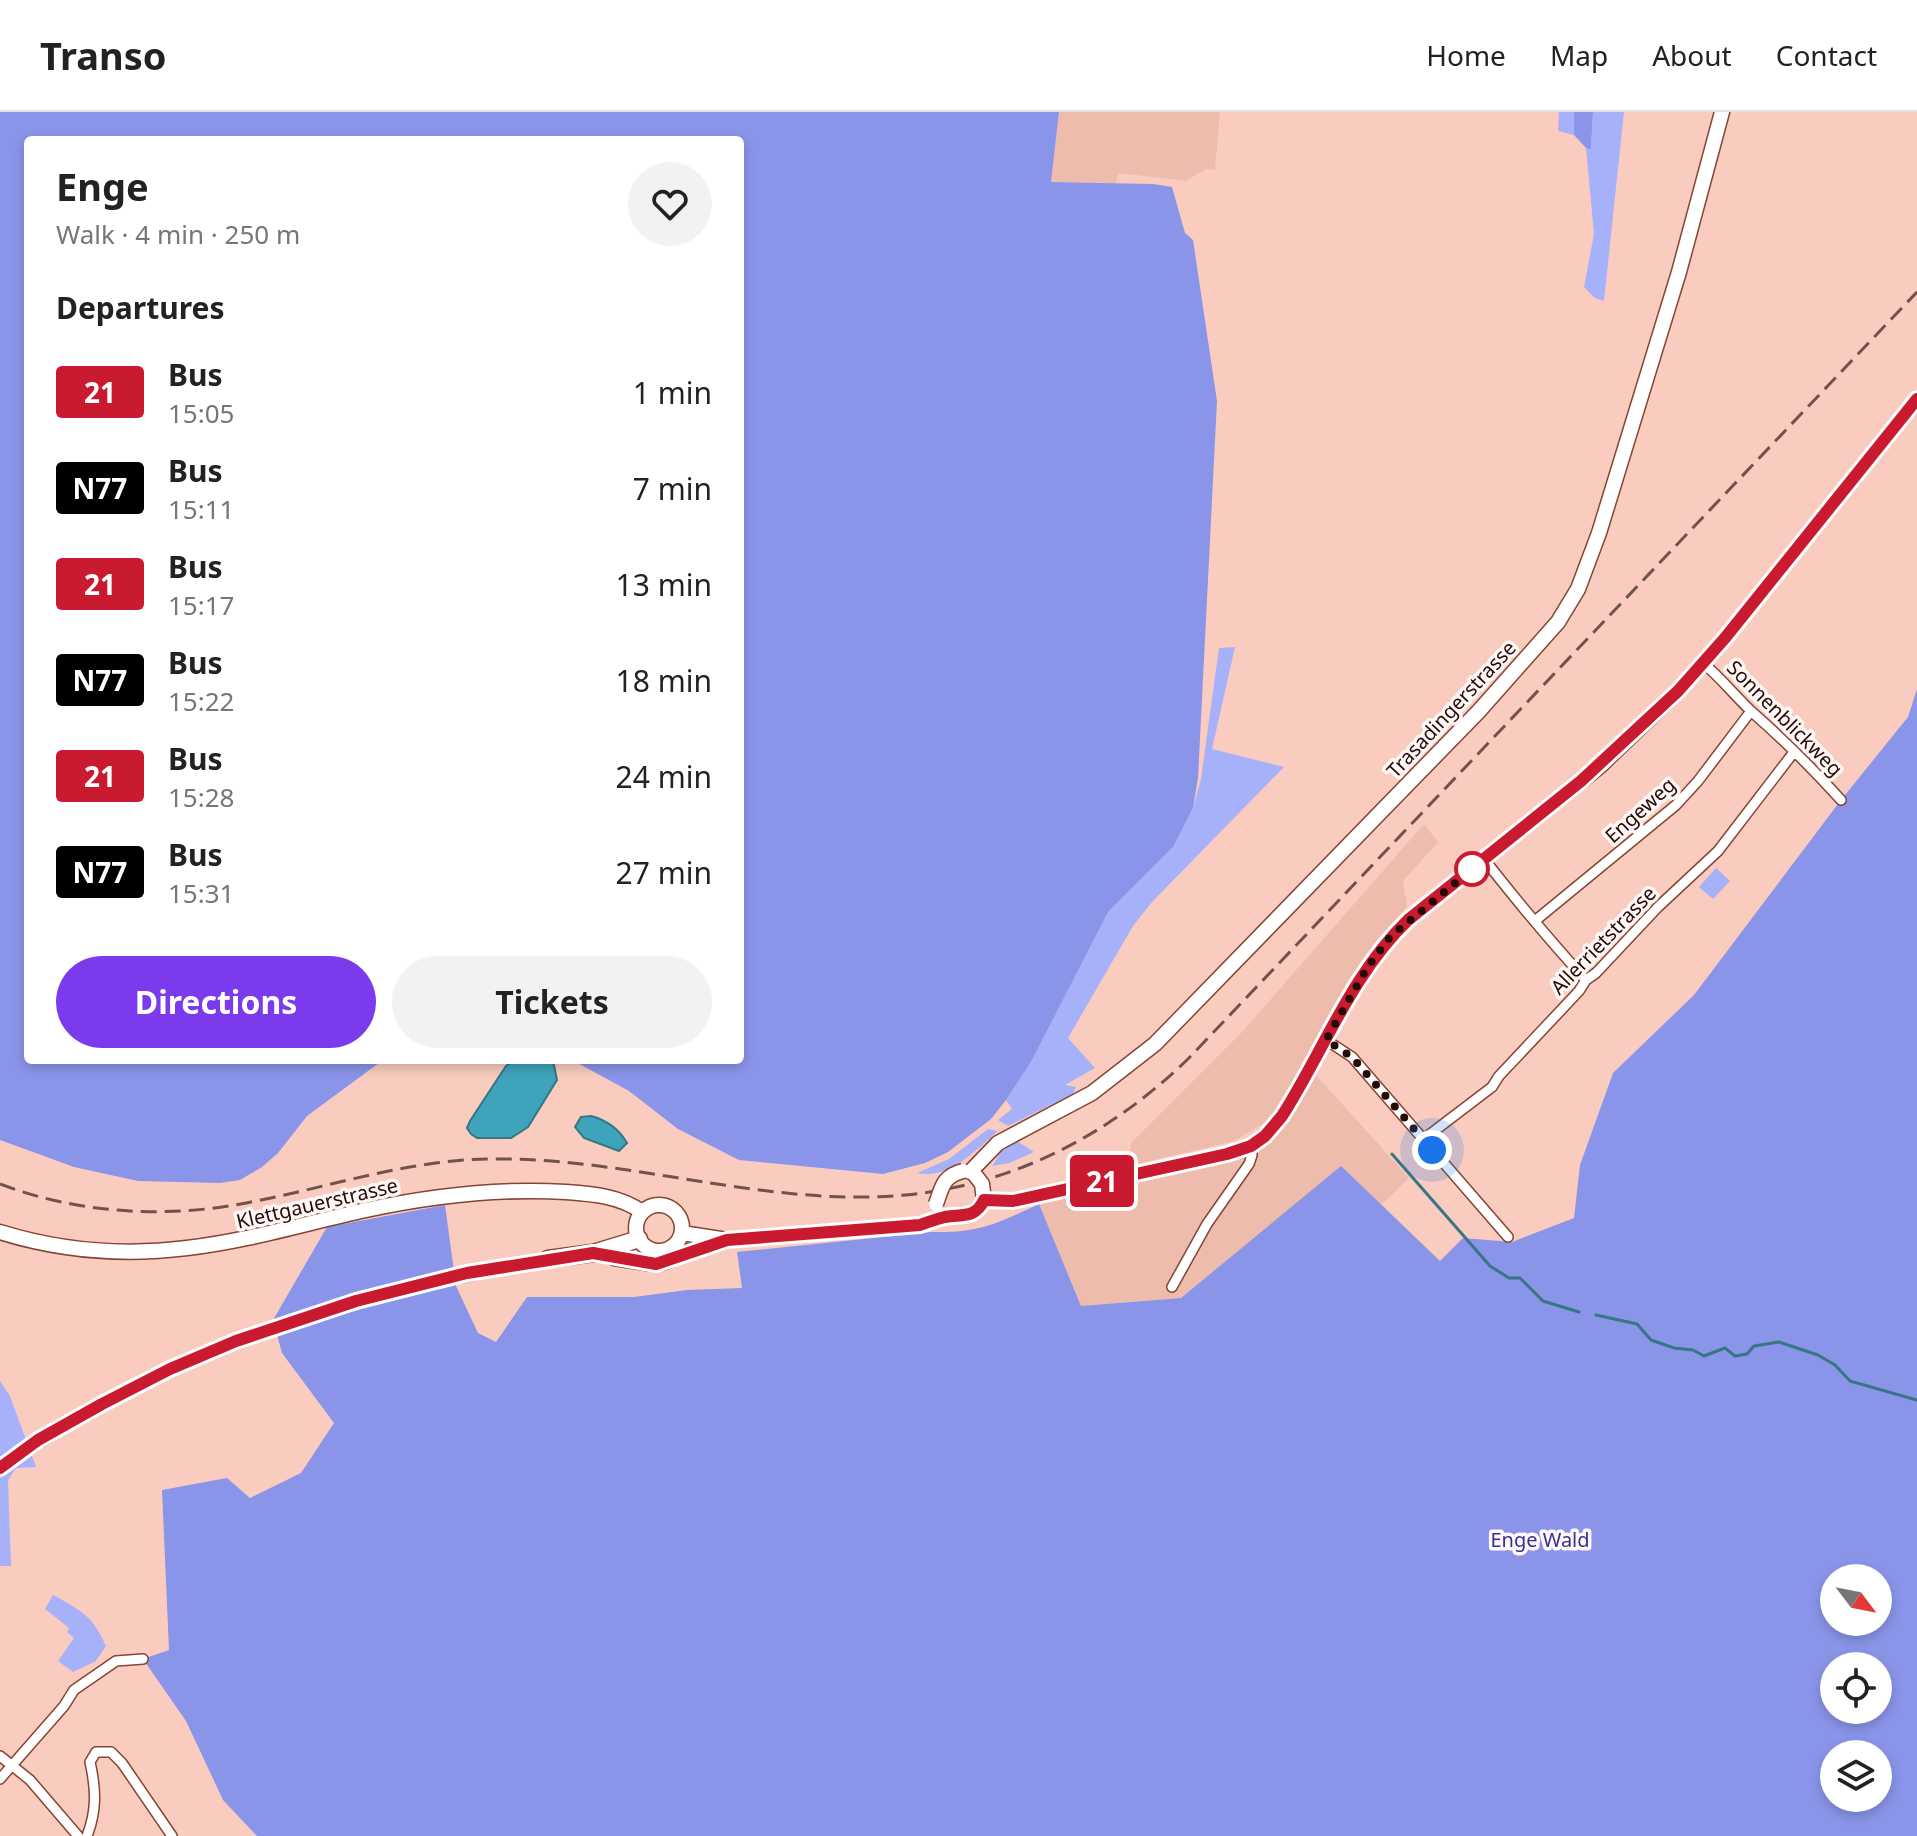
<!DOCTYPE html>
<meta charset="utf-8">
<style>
body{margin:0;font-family:"Noto Sans",sans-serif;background:#f2f2f2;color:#222;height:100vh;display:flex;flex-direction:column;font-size:30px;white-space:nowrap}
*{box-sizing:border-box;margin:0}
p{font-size:26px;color:#767676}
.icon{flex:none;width:44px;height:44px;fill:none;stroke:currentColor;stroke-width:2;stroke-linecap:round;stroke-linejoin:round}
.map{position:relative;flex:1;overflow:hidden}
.panel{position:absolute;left:24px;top:24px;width:720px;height:928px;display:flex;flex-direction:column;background:#fff;border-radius:8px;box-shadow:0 4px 12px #0003}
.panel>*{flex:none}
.badge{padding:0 16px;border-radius:6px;font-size:28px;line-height:52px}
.needle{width:52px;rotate:122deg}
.buttons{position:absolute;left:1820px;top:1452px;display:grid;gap:16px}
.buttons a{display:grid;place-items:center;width:72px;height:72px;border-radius:50%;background:#fff;box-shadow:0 4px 12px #0003;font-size:40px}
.you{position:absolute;width:40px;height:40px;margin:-20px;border:6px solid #fff;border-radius:50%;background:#1a73e8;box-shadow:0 0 0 12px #1a73e833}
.map>.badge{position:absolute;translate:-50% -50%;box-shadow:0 0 0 4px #fff}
h2{padding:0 32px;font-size:30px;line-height:72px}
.round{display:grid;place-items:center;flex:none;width:84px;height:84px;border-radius:42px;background:#f2f2f2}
.overview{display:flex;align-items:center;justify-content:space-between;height:136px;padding:0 32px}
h1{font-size:38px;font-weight:700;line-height:60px}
.primary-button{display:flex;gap:16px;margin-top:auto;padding:16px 32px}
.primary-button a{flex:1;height:92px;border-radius:48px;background:#7c3aed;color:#fff;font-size:32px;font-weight:700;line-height:92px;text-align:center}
.primary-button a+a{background:#f2f2f2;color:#222}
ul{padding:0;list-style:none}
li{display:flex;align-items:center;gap:24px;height:96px;padding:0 32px}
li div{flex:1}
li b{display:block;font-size:30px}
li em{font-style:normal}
li .badge{min-width:88px;font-weight:700;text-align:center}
header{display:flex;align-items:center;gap:48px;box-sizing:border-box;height:112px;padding:0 40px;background:#fff;border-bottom:2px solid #e0e0e0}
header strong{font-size:38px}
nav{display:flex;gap:44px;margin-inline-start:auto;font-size:28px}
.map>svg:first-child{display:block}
.built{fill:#edbcad}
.green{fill:#a6b1f9}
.forest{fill:#8a95e9;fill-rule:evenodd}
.water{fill:#3ea4bc;stroke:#367685;stroke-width:2}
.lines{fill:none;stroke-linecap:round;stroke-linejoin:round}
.stream{stroke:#367685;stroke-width:3}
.highway-tunnel{stroke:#daafa3;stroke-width:16;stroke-dasharray:16 8;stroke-linecap:butt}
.street-casing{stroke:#844533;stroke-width:12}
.primary-casing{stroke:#844533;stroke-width:17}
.highway-casing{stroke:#844533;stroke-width:19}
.street{stroke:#fff;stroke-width:9}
.primary{stroke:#fff;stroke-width:14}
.highway{stroke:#fff;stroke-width:16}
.rail{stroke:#735249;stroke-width:3;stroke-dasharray:16 8;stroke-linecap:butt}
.primary-bridge-casing{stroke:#844533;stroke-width:17;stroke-linecap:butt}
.primary-bridge{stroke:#fff;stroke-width:14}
.line-casing{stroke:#fff;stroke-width:18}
.line{stroke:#ca1a30;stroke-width:12}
.walk{stroke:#250b05;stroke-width:8;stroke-dasharray:0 14.4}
.stop-dot{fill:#fff;stroke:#ca1a30;stroke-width:4}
.labels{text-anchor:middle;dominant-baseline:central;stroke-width:7;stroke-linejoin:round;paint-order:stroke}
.street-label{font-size:20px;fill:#250b05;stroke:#fff7f5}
.park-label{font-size:20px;fill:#333292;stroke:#fff7f5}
</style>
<header>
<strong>Transo</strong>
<nav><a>Home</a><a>Map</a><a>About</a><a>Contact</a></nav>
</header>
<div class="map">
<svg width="1917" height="1724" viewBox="0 0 1917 1724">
<rect width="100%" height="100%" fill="#faccbf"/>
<path class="built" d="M1059,0H1220L1215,58L1206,57L1186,69L1118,61L1116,71L1051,70Z
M1424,712L1438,730L1403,769L1407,794L1349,870L1305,953L1279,995L1266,1010L1234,1029L1129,1054L1131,1031L1242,920Z
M1315,962L1409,1066L1381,1093L1341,1055L1181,1186L1081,1194L1039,1092L1242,1042L1296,991Z"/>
<path class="green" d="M1559,0H1574V23L1558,19Z
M1593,0H1624L1604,189L1595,186L1584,175L1594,122L1586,36H1591Z
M1235,535L1212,637L1284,655L1152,790L1133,814L1068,926L1095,956L1065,973L1076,975L1073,982L1008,1014L998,1008L1012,997L1006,988L1031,950L1107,801L1172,736L1193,696L1201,667L1219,536Z
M1716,756L1730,769L1713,787L1699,775Z
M988,1017L998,1019C976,1038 949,1068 917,1061L949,1047Z
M1017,1029L1034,1040L1009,1051L992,1054L1001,1040Z
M0,1269L10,1284L36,1355L16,1356L8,1368L11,1454H0Z
M53,1483C82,1499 92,1503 106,1534L96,1549L73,1560L58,1549L74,1526L67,1520L69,1516L45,1497Z"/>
<path class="forest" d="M0,0H1059L1051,70L1153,72L1172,75L1185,121L1193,128L1217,289L1198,666L1193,696L1173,735L1108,800L1031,950L1006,988L991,1007L948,1040L925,1051L883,1062L739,1048L678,1017L629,979L572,948H740V28H28V948H383L307,1004L278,1041L262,1055L240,1068L220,1071L138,1069L74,1055L0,1028Z
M1574,0H1593L1591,37L1586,36L1574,23Z
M1917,577V1724H257L223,1688L186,1609L143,1547L169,1538L162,1378L227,1366L250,1386L301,1361L334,1311L282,1241L273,1208L327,1115L445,1093L456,1174L478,1221L496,1230L527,1185H634L687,1178L742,1176L737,1140L931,1120C980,1121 996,1112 1039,1092L1081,1194L1181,1186L1341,1054L1440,1149L1463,1126L1512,1130L1574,1106L1580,1053L1613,961L1694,883L1841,688L1908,605ZM1834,1466H1878V1510H1834ZM1834,1554H1878V1598H1834ZM1834,1642H1878V1686H1834Z"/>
<path class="water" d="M515,948H545L554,953L557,968L528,1015L511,1026H477L471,1022L467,1016L470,1009L506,954Z
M591,1004C606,1008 619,1017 627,1031L619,1039L584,1026L575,1015L581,1005Z"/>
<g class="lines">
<path class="stream" d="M1392,1042L1490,1154L1509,1166H1520L1543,1189L1579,1200
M1596,1203L1637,1212L1651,1228L1674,1236L1693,1238L1704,1244L1725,1236L1735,1244L1747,1242L1754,1234L1779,1230L1818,1243L1835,1253L1850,1269L1917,1288"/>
<path class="highway-tunnel" d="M0,1356C161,1240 354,1181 548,1147"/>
<defs>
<path id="street" d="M1703,551C1721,566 1735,584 1752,600C1784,628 1812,656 1841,688
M1484,747C1517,789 1550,829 1586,868
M1536,808L1676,693L1698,669L1751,599
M1326,928L1352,945L1508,1125
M1425,1026L1492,975L1499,964L1579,879L1586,868L1596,861L1658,795L1718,739L1794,640
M1172,1175L1207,1112L1249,1052L1252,1043L1251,1034
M0,1644L30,1668L78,1724
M0,1667L64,1594L74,1578L116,1549L143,1547
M87,1724C97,1698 96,1677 90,1650L96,1640H111L122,1651L172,1724"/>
<path id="primary" d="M970,1060L998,1031L1092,981L1155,932L1479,599L1558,510L1578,477L1599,421L1679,160L1722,0
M636 1116a23 23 0 1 1 46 0a23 23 0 1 1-46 0Z
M0,1120C61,1139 123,1144 187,1136C248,1129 306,1111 366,1098C431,1084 500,1076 566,1080C593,1082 620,1084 642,1100
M682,1121L727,1128L920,1113C928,1110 937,1107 945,1105C962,1102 975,1106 984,1088L1013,1089L1227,1042L1251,1034L1265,1024L1282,1004C1323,938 1352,863 1408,808L1600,654L1678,579L1725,526L1917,287
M614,1146L647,1151L665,1150L681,1142L725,1129"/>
<path id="highway" d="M548,1147L593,1141L639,1127"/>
</defs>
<use href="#street" class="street-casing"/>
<use href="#primary" class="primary-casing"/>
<use href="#highway" class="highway-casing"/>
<use href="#street" class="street"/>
<use href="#primary" class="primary"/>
<use href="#highway" class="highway"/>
<path class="rail" d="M0,1072C79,1102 168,1107 251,1090C330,1075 407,1048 489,1047C642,1044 794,1107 947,1077C1040,1059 1121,1012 1189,946L1917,180"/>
<defs>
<path id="primary-bridge" d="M975,1063L982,1072L984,1088
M936,1092C942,1075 943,1064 963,1059"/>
</defs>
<use href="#primary-bridge" class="primary-bridge-casing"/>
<use href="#primary-bridge" class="primary-bridge"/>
</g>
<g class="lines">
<defs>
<path id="line" d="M0,1356L38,1328L102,1292L170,1257L236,1229L356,1189L467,1161L593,1141L656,1152L727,1128L920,1113C928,1110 937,1107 945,1105C962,1102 975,1107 984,1088L1013,1089L1227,1042L1251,1034L1265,1024L1282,1004C1324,938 1351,863 1408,808L1581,669L1678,579L1725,526L1917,287"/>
</defs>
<use href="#line" class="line-casing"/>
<use href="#line" class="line"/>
<path class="walk" d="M1432,1038L1425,1026L1415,1018L1352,945L1326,928L1367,856L1390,825L1472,757"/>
</g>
<circle class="stop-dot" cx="1472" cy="757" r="16"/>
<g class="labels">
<g class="street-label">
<text transform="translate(1451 597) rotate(-47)">Trasadingerstrasse</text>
<text transform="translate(1785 606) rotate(45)">Sonnenblickweg</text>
<text transform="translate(1640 698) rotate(-42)">Engeweg</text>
<text transform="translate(1603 828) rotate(-46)">Allerrietstrasse</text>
<text transform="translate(317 1091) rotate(-13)">Klettgauerstrasse</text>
</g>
<g class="park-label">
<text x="1540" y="1427">Enge Wald</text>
</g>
</g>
</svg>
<div class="buttons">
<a><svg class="needle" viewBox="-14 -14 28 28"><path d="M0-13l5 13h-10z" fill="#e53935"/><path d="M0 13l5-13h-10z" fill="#767676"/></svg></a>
<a><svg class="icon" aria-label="locate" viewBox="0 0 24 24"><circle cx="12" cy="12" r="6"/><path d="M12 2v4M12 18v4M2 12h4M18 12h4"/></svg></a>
<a><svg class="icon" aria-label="layers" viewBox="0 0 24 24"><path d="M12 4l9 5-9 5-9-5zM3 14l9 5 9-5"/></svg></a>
</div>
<div class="you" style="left:1432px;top:1038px"></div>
<b class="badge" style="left:1102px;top:1069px;background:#ca1a30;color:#fff">21</b>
<section class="panel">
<div class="overview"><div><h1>Enge</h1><p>Walk · 4 min · 250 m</p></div><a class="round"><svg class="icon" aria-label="heart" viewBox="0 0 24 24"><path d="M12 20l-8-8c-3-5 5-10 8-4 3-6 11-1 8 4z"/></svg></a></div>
<h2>Departures</h2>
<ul>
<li><span class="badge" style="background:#ca1a30;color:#fff">21</span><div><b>Bus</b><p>15:05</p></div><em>1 min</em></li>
<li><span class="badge" style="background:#000;color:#fff">N77</span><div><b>Bus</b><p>15:11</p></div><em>7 min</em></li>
<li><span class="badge" style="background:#ca1a30;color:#fff">21</span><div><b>Bus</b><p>15:17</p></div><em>13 min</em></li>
<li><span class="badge" style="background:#000;color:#fff">N77</span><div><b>Bus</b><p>15:22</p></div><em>18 min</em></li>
<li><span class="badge" style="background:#ca1a30;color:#fff">21</span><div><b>Bus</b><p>15:28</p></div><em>24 min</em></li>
<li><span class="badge" style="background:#000;color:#fff">N77</span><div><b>Bus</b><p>15:31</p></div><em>27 min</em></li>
</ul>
<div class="primary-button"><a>Directions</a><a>Tickets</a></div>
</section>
</div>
